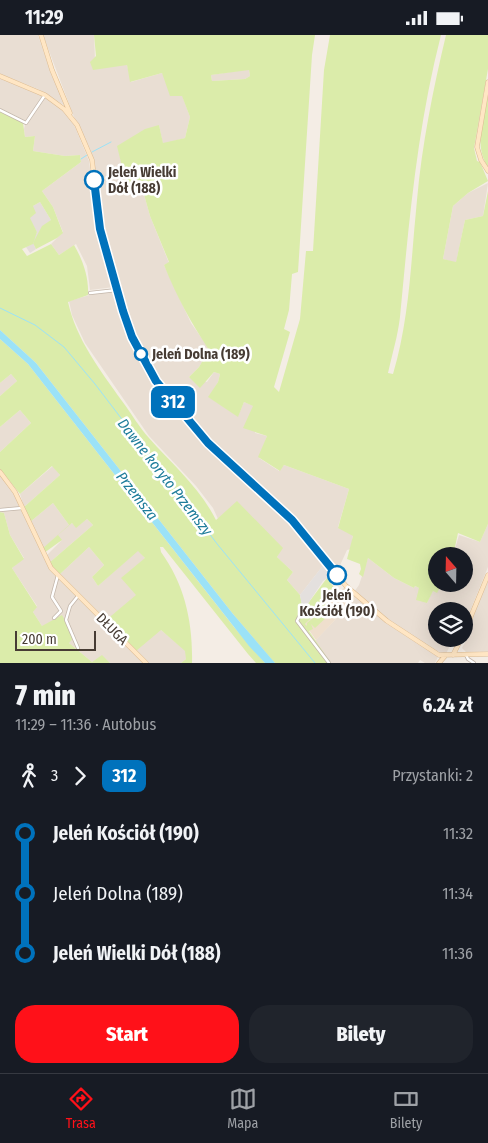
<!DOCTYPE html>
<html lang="pl">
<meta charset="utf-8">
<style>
body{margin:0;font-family:"Fira Sans Condensed",sans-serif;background:#20242c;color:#f1f3f6;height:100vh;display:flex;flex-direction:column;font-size:19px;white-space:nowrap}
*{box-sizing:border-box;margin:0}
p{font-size:16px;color:#9ea1a6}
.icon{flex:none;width:28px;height:28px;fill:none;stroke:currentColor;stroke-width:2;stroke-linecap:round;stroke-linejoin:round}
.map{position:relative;height:628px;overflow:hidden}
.panel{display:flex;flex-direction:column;background:#171b24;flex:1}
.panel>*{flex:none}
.badge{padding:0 10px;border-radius:8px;font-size:18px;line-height:32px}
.needle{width:32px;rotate:340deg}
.fabs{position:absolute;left:428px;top:512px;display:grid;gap:10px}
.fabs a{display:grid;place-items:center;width:45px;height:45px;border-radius:50%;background:#171b24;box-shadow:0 5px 20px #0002;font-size:25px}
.scale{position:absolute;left:15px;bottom:12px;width:81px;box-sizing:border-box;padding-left:5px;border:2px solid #473c34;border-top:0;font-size:14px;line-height:18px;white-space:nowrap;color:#473c34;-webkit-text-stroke:4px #fff;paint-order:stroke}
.map>.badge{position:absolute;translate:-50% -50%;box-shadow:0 0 0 2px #fff}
.legs{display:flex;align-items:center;gap:8px;height:55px;padding:0 15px;font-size:16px}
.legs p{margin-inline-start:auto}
.overview{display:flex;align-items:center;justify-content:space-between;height:85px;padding:0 15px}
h1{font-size:28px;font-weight:800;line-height:38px}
.cta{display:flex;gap:10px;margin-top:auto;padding:10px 15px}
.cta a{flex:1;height:58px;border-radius:20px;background:#ff1119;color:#fff;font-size:20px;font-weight:800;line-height:58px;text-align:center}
.cta a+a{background:#20242c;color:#f1f3f6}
ul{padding:0 15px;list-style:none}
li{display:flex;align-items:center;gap:18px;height:60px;font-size:19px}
li i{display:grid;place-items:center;width:8px;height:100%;margin:0 6px;background:currentColor}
li i::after{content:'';width:12px;height:12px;margin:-6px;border:4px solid;border-radius:50%;background:#171b24}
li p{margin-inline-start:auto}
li:first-child i{background:linear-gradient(#0000 50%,currentColor 0)}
li:last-child i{background:linear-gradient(currentColor 50%,#0000 0)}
.status{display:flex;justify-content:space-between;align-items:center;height:35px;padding:0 25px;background:#171b24;direction:ltr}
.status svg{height:14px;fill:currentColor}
.dock{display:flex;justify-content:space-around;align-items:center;height:70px;border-top:1px solid #363941;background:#171b24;font-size:14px;color:#9ea1a6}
.dock a{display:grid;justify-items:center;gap:2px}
.dock .on{color:#ff1119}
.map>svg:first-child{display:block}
.residential{fill:#e9ded3}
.industrial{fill:#e6deda}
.education{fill:#efdfcd}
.green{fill:#dbecaa;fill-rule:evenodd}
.parking{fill:#e4e0de}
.water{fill:#9be2f7}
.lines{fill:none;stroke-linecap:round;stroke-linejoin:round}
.stream{stroke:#9be2f7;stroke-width:1}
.street-casing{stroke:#c3b6aa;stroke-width:4}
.secondary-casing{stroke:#dcbb92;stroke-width:5}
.street{stroke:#fff;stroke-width:2.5}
.secondary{stroke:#ffe6c4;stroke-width:4}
.line-1-casing{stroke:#fff;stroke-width:11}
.line-1{stroke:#0072bc;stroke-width:8}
.stop-1-dot{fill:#fff;stroke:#0072bc;stroke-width:2.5}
.labels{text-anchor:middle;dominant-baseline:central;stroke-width:5;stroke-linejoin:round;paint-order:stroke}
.stop-label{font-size:14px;font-weight:bold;fill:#473c34;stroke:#fff;text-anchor:start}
.street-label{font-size:14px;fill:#473c34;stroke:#fff}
.water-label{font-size:15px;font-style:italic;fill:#1f7d9b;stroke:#fff}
</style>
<div class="status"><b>11:29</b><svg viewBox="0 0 49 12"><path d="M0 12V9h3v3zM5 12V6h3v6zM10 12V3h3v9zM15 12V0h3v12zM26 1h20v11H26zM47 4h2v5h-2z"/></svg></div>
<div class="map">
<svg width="488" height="628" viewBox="0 0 488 628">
<rect width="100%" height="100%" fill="#f4ede5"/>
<path class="residential" d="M0,0H38L51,39L67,72L38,54L0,39Z
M43,0H94L95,25L127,30L131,47L162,38L182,60L190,82L185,103L163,109L159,90L125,148L140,145L150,181L169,228L164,230L191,288L210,315L199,332L189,342L207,347L214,337L220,339L218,347L209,362L238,381L244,367L254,371L255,398L267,401L259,423L279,436L284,430L349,454L338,492L353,500L351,514L347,515L337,537L294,485L209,407L153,337L132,298L124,275L100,185L91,116L74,82Z
M249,34L250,41L245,44L212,46L211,40Z
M0,43L43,60L69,81L75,92L89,126L98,197L114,252L90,255L87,231L76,209L59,220L51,209L63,197L53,172L42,156L81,127L80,120L65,121L33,116L35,101L25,102L24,94L26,86L0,73Z
M488,148L483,181L465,185L456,228L443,224L453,171L468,158Z
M109,257L116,259L129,298L156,349L206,409L291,486L325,528L300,560L287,545L293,537L277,522L282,513L269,501L218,484L213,473L196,451L149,401L85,308L72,280L69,266L93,259Z
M11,339L17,346L0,361V348Z
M20,375L31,388L0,417V392Z
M53,431L60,440L24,472L20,459Z
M0,440L13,457L49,533L95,577L59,540L89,512L104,530L92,542L98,551L138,515L145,523L137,560L106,586L161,595L186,616V624L181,628H110L102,621L92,627L69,608L42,591L33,577L37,571L12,533L24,523L10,500L4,478L0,477Z
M53,468L69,490L72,488L76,492L87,484L93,490L49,528L45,522L62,505L42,514L30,487Z
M488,489V532L464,591V576H436V604H453L446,619L431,614L387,584L354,557L359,550L368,523L394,543L414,553L415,551L419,553L427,568L433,555L437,557L442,549H464V521H453L459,500L480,507Z
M488,546V616L466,617L462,613L470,598L468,597V593Z
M356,563L386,588L438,622L435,628H425L420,625L418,628H331L314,607Z"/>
<path class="industrial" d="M40,167L51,185L34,210L36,214L30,218L26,212L32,209L37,197L29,183L33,171Z"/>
<path class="education" d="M345,552L356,563L316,605L305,589Z"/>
<path class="green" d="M94,0H315L312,20L298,237L292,239L289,275L284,294L290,297L274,352L279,357L300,284L306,216H313L324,35L330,0H441C417,93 409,187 400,282C398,300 392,320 388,338L393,339C410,282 411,223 417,165C422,109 433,55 446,0H488V34L474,113L477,126L480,127L488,146L468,158L453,171L443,224L456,227L465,185L483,181L488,156V489L480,507L458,498L453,521H436V549H442L437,558L433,556L427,568L416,565L419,553L415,551L414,553L394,543L368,523L363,542L359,539L361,534L360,529L347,524L353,501L338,493L349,454L284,430L280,436L258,422L267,401L243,393L253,371L244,367L238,382L208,362L218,347L220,339L214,337L200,353L189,342L199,332L209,315C191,288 176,260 164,230L169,227L150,181L140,145L126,148L117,111L145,94L159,90L163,108L185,103L190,82L182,61H170L162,38L130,47L127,30L93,35L90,27L96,21ZM249,35L250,41L245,44L212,46L211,40Z
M488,57V132C473,110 484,82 488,57Z
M0,76L23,88L25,102L35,101L33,116L65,121L80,120L81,127L42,156L53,172L63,198L57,203L36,214L33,208L42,191L51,185L40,167L33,171L36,178L30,183L37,197L33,209L22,214L27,221L51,209L59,220L74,210C83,225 89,243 88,260L68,267C76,304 100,335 122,366C131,378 139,392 149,403C172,429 200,453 216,485L237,466L283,513L277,522L293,537L287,545L300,560L303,575L327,543L338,558L305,589L307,591V588L323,575L328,581L315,593L311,589L313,594L309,596L331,628H275L273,626L233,579L36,328L0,295Z
M0,304L28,329L234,592L265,628H256L248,619L163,512H160L161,517C185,550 193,588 192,628H181L186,624L185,616L161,595L136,616L105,586L136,560L121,543L145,523L138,516L98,551L92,542L104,530L89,512L59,540L49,528L93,490L87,484L76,493L72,488L58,500L62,505L44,518L42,514L69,490L53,468L30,487L24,472L60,440L52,431L20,459L0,434V417L31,388L20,375L0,392V361L17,346L11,339L0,348Z
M0,477L4,478L10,500L24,524L12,533L37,572L33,577L42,591L62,580L74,602L69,608L92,627L102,620L110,628H0Z"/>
<path class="parking" d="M325,528L334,538L323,546L303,576L300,560Z"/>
<path class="water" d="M0,295L36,328L233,579L275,628H265L249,611L28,329L0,304Z"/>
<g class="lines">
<path class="stream" d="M92,117L111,107
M81,124L87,120
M0,273L35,290L64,312L95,349L218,510L315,628"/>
<defs>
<path id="street" d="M0,75L26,88L45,60
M90,258L117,255
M0,475L22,473
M78,561L70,571L66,585L78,613
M303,574L297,586L329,628
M54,583L61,576L52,562L58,540
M466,620L468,624L474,628"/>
<path id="secondary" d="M41,0L52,35L70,78
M0,41L45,60L64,74L77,90L92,125L100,193L123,276L144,325L170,364L207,408L296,490L346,551L387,586L439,620L488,619
M488,47L477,112L481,125L488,136
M0,437L15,457L51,533L146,628
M464,598L488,540
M453,620L461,604
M439,628L445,621"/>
</defs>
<use href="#street" class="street-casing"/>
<use href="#secondary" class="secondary-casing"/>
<use href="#street" class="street"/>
<use href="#secondary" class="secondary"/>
</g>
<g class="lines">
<defs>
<path id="line-1" d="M94,145L100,194L123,276L132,302L156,346L208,408L292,485L337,540"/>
</defs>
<use href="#line-1" class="line-1-casing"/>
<use href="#line-1" class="line-1"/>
</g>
<g class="stop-1-dot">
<circle cx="94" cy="145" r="9"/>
<circle cx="141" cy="319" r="6"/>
<circle cx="337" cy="540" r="9"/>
</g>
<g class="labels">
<g class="stop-label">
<text x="108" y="137">Jeleń Wielki<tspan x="108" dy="16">Dół (188)</tspan></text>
<text x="152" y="319">Jeleń Dolna (189)</text>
<text x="337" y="560" text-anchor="middle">Jeleń<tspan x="337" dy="16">Kościół (190)</tspan></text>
</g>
<g class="street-label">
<text transform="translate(112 594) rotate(45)">DŁUGA</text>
</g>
<g class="water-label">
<text transform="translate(165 442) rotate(52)">Dawne koryto Przemszy</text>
<text transform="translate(137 461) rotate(52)">Przemsza</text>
</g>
</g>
</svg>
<div class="fabs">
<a><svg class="needle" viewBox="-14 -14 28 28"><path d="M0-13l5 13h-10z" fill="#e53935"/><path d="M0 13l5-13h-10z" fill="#9ea1a6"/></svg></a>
<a><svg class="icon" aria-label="layers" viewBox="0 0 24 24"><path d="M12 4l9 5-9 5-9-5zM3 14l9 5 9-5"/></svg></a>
</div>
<div class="scale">200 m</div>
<b class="badge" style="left:173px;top:367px;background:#0072bc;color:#fff">312</b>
</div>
<section class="panel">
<div class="overview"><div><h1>7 min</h1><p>11:29 – 11:36 · Autobus</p></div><b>6.24 zł</b></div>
<div class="legs"><svg class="icon" aria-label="walk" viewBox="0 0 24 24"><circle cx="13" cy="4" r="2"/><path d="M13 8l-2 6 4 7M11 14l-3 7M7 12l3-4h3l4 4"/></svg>3<svg class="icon" aria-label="forward" viewBox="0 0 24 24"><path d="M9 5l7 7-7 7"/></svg><b class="badge" style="background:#0072bc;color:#fff">312</b><p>Przystanki: 2</p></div>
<ul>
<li><i style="color:#0072bc"></i><b>Jeleń Kościół (190)</b><p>11:32</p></li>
<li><i style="color:#0072bc"></i><span>Jeleń Dolna (189)</span><p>11:34</p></li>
<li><i style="color:#0072bc"></i><b>Jeleń Wielki Dół (188)</b><p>11:36</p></li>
</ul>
<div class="cta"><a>Start</a><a>Bilety</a></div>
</section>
<nav class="dock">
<a class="on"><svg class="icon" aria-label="directions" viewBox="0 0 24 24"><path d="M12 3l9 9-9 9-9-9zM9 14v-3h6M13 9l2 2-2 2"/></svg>Trasa</a>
<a><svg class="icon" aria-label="map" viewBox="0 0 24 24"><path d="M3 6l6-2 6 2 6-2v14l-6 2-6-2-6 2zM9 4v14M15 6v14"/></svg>Mapa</a>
<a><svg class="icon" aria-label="tickets" viewBox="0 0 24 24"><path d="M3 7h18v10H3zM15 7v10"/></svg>Bilety</a>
</nav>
